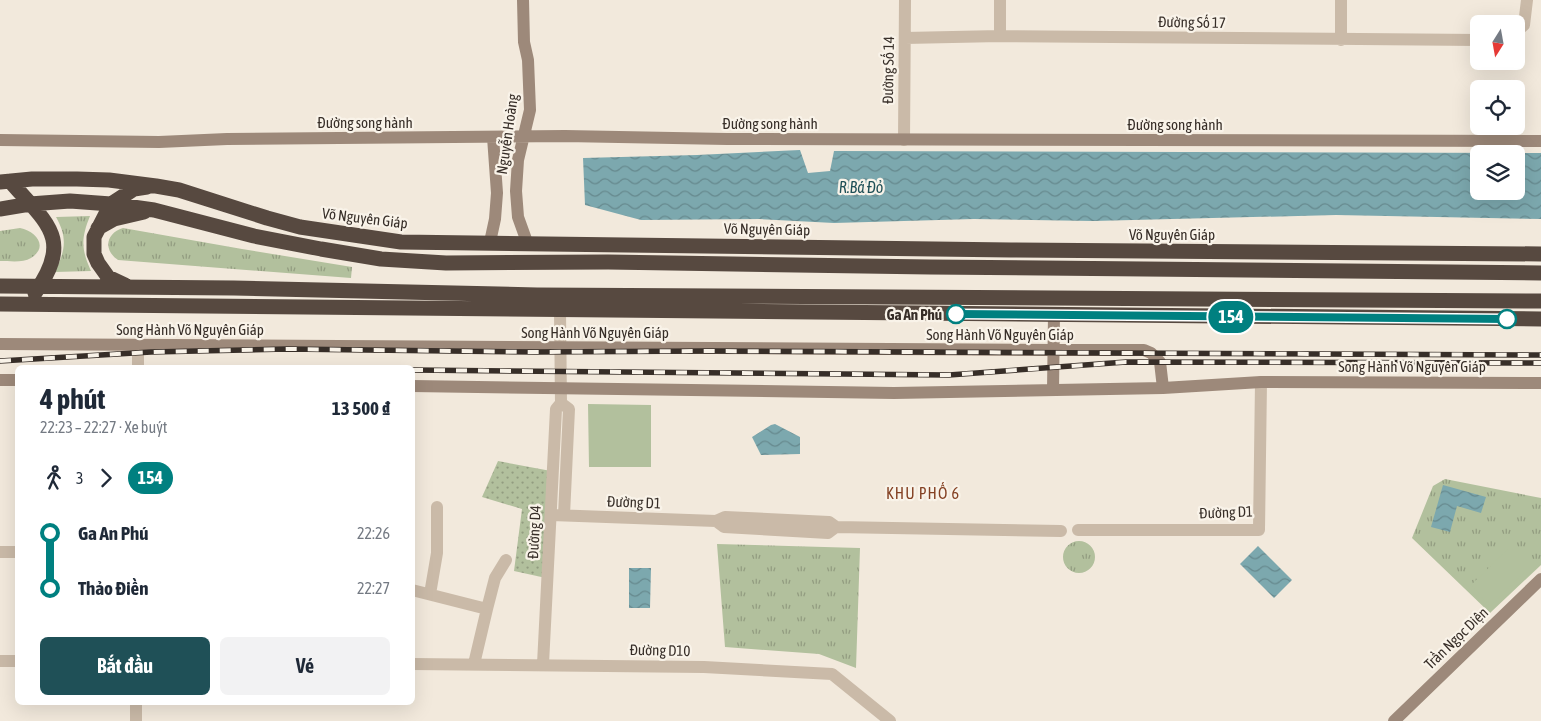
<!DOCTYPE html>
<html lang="vi">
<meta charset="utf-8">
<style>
body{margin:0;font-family:"Asap Condensed",sans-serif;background:#f2f2f3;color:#1f2937;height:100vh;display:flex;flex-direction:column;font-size:19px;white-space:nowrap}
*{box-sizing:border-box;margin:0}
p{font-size:16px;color:#747a83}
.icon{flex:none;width:28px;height:28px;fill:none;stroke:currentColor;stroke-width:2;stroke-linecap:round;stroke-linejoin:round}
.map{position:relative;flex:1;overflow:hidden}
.side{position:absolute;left:15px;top:365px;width:400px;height:340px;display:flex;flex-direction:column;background:#fff;border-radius:8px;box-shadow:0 5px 20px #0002}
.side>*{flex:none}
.badge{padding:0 10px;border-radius:16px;font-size:18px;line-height:32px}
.needle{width:32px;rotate:191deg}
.controls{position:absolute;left:1470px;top:15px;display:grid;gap:10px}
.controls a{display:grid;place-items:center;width:55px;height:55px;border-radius:8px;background:#fff;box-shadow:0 5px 20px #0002;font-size:25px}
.map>.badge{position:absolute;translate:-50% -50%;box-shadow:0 0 0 2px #fff}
.legs{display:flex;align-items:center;gap:8px;height:55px;padding:0 25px;font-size:16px}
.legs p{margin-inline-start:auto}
.head{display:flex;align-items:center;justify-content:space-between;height:85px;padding:0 25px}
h1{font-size:28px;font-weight:700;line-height:38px}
.action{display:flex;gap:10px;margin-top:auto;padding:10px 25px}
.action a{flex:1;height:58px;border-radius:8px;background:#1f5057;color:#fff;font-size:20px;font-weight:700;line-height:58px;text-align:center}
.action a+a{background:#f2f2f3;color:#1f2937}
ul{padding:0 25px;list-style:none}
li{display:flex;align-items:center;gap:18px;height:55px;font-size:19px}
li i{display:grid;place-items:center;width:8px;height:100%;margin:0 6px;background:currentColor}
li i::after{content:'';width:12px;height:12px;margin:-6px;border:4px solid;border-radius:50%;background:#fff}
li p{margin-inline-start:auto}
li:first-child i{background:linear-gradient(#0000 50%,currentColor 0)}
li:last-child i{background:linear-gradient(currentColor 50%,#0000 0)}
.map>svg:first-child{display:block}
.grass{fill:url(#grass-tufts)}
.garden{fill:url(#garden-dots)}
.pitch{fill:#b2c09d}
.water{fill:url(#water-waves);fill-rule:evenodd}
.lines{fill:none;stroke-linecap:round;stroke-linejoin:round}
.street{stroke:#cabaa8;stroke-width:12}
.secondary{stroke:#9d897a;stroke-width:12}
.highway{stroke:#574940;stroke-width:15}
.rail-casing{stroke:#372e28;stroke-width:5.5}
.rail{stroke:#f9f3e9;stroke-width:4;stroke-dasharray:11;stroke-linecap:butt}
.line-1-casing{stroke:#fff;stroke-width:11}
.line-1{stroke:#008080;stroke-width:8}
.stop-1-dot{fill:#fff;stroke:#008080;stroke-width:2.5}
.labels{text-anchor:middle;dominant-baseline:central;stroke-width:4.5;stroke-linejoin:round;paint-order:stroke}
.street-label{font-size:15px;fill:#372e28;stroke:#f9f3e9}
.stop-label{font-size:15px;font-weight:bold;fill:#372e28;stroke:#f9f3e9;text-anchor:end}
.water-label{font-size:16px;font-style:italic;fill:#1f5057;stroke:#f9f3e9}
.neighbourhood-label{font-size:16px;letter-spacing:1px;fill:#844123;stroke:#f9f3e9}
</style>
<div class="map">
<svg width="1541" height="721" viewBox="0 0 1541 721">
<defs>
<pattern id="grass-tufts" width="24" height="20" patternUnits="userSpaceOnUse" patternTransform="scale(1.25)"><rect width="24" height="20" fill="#b2c09d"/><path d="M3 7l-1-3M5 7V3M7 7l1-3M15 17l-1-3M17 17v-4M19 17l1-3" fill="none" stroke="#929c80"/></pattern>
<pattern id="garden-dots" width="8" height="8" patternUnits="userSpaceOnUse" patternTransform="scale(1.25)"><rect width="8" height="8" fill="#b2c09d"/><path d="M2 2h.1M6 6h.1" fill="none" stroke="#929c80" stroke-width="1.8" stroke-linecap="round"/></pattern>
<pattern id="water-waves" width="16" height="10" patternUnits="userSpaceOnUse" patternTransform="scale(1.25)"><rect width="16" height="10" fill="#7ca8ae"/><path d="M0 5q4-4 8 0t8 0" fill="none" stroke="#66898e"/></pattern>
</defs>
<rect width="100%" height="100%" fill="#f2e9dc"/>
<path class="grass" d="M90,216C81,238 81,249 91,271L55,272C65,251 68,238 56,217Z
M20,228C36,231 49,247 31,258C23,263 10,261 0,261V231Z
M123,228L242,249L352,267L351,278L118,260C103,250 106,233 123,228Z
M1445,479L1541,498V565L1490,613L1412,538L1433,486Z
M1063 557a16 16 0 1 1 32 0a16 16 0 1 1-32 0Z
M717,544L860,548L856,668L819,654L725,647Z"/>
<path class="garden" d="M498,461L551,471L546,578L514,571L522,509L482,497Z"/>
<path class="pitch" d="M588,404L651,405V467H589Z
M1508,549L1528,569L1490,606L1471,585Z"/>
<path class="water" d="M800,150L808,173L830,171L834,151L1541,153V219L1336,215L1093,221L974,219L834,223L759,219L641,220L585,205L583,158L697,155ZM1479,154H1516V191H1479Z
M775,424L800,437V454L761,455L752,437L771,425Z
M1443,485L1486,497L1481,513L1457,506L1450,532L1431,527Z
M1258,546L1292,580L1274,598L1240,564Z
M629,568H651L650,608H629Z"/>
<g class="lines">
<path class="street" d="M1000,0V36
M1341,0V40
M1516,32L1524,25L1527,0
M905,38L1000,36L1479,40
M904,140L905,0
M138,368V345
M561,403L569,409L564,515
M552,515L716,521L725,517L829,522L836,527L828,533L724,527L716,521
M836,527L1061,531
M1078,530H1259L1261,382
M0,552H18
M412,590L487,609L474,664
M430,594L437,553V507
M487,609L495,578L506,560
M0,661H18
M412,664L704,667L832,674L890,721
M543,664L556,409L561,403L560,311
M136,721V702"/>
<path class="secondary" d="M523,0L524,42L528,60L530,110L518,160L516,191L518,217L527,242
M0,140L159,142L227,139L565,136L727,139L1541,141
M490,242L495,219L497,193L493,137
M0,344L1054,350H1144L1151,353L1160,362L1163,388
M0,380H18
M412,386L894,393L1163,388L1261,382L1541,383
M1053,390L1054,315
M1394,721L1541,579"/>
<path class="highway" d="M10,181C46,223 74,238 35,293
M0,182L32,179H77L109,180L156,186L179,190L267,218L300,227L401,242L1011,250L1541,254
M0,209L30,204L70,201L111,204L154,210L254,236L321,249L381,259L446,263L608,262L930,267L1541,273
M98,228L114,219L144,212
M125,285L108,277L98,263L94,254V237L111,204L134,189L147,187
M0,286L234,288L537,295L1541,301
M0,304L1541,319"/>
<defs>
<path id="rail" d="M0,361L151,352L287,349L536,352L708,351L1541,355
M412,370L949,375L1126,362L1541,363"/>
</defs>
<use href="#rail" class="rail-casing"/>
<use href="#rail" class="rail"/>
</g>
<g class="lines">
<defs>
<path id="line-1" d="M956,314L1507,319"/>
</defs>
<use href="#line-1" class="line-1-casing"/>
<use href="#line-1" class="line-1"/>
</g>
<g class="stop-1-dot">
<circle cx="956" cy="314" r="9"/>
<circle cx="1507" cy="319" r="9"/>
</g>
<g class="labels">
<g class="street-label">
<text transform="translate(1192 22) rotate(1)">Đường Số 17</text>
<text transform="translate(888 70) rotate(-89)">Đường Số 14</text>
<text x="365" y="122">Đường song hành</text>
<text x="770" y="123">Đường song hành</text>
<text x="1175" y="124">Đường song hành</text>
<text transform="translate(507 134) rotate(-82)">Nguyễn Hoàng</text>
<text transform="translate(365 218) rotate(7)">Võ Nguyên Giáp</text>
<text transform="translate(767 229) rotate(1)">Võ Nguyên Giáp</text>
<text x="1172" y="234">Võ Nguyên Giáp</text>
<text x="190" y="329">Song Hành Võ Nguyên Giáp</text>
<text x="595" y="332">Song Hành Võ Nguyên Giáp</text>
<text x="1000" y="334">Song Hành Võ Nguyên Giáp</text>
<text x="1412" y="366">Song Hành Võ Nguyên Giáp</text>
<text transform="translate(634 502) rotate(2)">Đường D1</text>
<text transform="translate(1226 512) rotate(-2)">Đường D1</text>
<text transform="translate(534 532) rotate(-87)">Đường D4</text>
<text transform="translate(1456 638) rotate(-44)">Trần Ngọc Diện</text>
<text transform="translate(660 650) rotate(1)">Đường D10</text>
</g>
<g class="stop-label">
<text x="942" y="314">Ga An Phú</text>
</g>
<g class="water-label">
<text x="861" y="187">R.Bá Đỏ</text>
</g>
<g class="neighbourhood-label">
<text x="923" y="493">KHU PHỐ 6</text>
</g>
</g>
</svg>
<div class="controls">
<a><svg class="needle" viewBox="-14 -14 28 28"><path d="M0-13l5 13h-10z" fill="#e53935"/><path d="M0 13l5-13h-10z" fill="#747a83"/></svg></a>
<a><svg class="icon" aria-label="locate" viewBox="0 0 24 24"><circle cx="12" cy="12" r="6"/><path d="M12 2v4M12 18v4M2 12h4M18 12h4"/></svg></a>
<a><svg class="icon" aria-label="layers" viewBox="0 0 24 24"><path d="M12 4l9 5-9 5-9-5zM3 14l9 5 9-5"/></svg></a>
</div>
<b class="badge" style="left:1231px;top:317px;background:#008080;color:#fff">154</b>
<section class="side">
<div class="head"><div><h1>4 phút</h1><p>22:23 – 22:27 · Xe buýt</p></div><b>13 500 ₫</b></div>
<div class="legs"><svg class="icon" aria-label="walk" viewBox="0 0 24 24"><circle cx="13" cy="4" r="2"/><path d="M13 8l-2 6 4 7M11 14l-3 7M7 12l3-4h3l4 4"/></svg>3<svg class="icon" aria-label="forward" viewBox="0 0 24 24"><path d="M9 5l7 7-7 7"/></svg><b class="badge" style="background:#008080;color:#fff">154</b></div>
<ul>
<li><i style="color:#008080"></i><b>Ga An Phú</b><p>22:26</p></li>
<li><i style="color:#008080"></i><b>Thảo Điền</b><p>22:27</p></li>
</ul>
<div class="action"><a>Bắt đầu</a><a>Vé</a></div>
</section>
</div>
